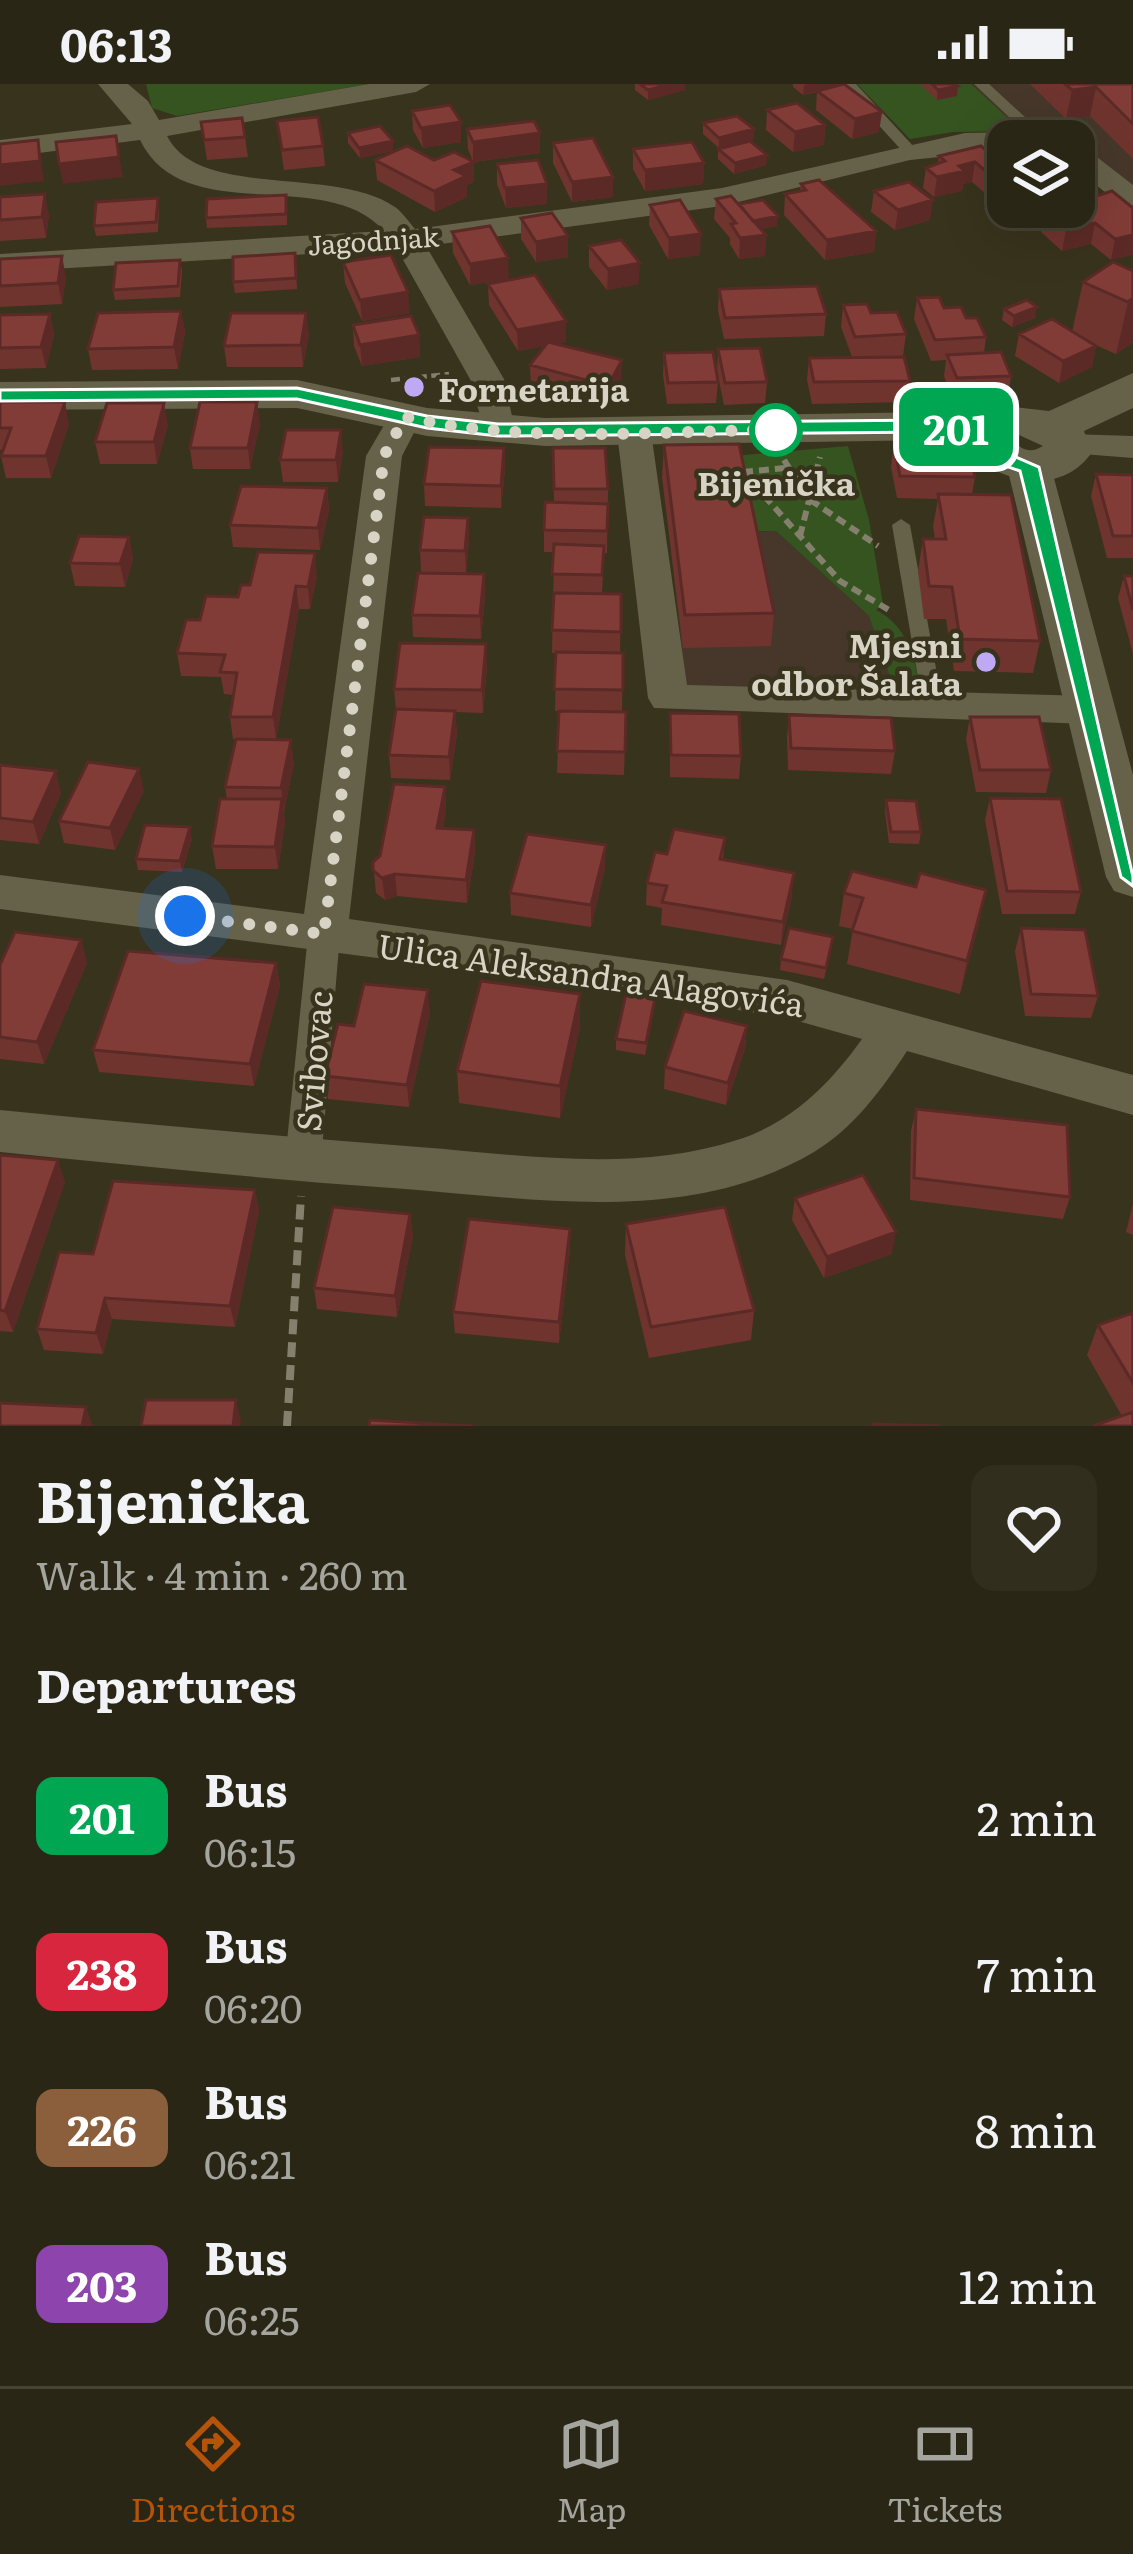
<!DOCTYPE html>
<meta charset="utf-8">
<style>
body{margin:0;font-family:Literata,serif;background:#322e1e;color:#f1f3f6;height:100vh;display:flex;flex-direction:column;font-size:45px;white-space:nowrap}
*{box-sizing:border-box;margin:0}
p{font-size:39px;color:#a5a5a0}
.icon{flex:none;width:66px;height:66px;fill:none;stroke:currentColor;stroke-width:2;stroke-linecap:round;stroke-linejoin:round}
.map{position:relative;height:1342px;overflow:hidden}
.details{display:flex;flex-direction:column;background:#2a2615;flex:1}
.details>*{flex:none}
.badge{padding:0 24px;border-radius:18px;font-size:42px;line-height:78px}
.tools{position:absolute;left:987px;top:36px;display:grid;gap:24px}
.tools a{display:grid;place-items:center;width:108px;height:108px;border-radius:24px;background:#2a2615;box-shadow:0 12px 48px #0002,0 0 0 3px #464334;font-size:60px}
.you{position:absolute;width:60px;height:60px;margin:-30px;border:9px solid #fff;border-radius:50%;background:#1a73e8;box-shadow:0 0 0 18px #1a73e833}
.map>.badge{position:absolute;translate:-50% -50%;box-shadow:0 0 0 6px #fff}
h2{padding:0 36px;font-size:45px;line-height:108px}
.round{display:grid;place-items:center;flex:none;width:126px;height:126px;border-radius:24px;background:#322e1e}
.head{display:flex;align-items:center;justify-content:space-between;height:204px;padding:0 36px}
h1{font-size:57px;font-weight:700;line-height:90px}
ul{padding:0;list-style:none}
li{display:flex;align-items:center;gap:36px;height:156px;padding:0 36px}
li div{flex:1}
li b{display:block;font-size:45px}
li em{font-style:normal}
li .badge{min-width:132px;font-weight:700;text-align:center}
.status{display:flex;justify-content:space-between;align-items:center;height:84px;padding:0 60px;background:#2a2615;direction:ltr}
.status svg{height:33px;fill:currentColor}
.menu{display:flex;justify-content:space-around;align-items:center;height:168px;border-top:3px solid #464334;background:#2a2615;font-size:33px;color:#a5a5a0}
.menu a{display:grid;justify-items:center;gap:6px}
.menu .selected{color:#b45309}
.map>svg:first-child{display:block}
.education{fill:#46372a}
.green{fill:#365420}
.lines{fill:none;stroke-linecap:round;stroke-linejoin:round}
.path-far2{stroke:#84806d;stroke-width:4.5;stroke-dasharray:9 4.5;stroke-linecap:butt}
.path-far1{stroke:#84806d;stroke-width:6;stroke-dasharray:10 6;stroke-linecap:butt}
.path{stroke:#84806d;stroke-width:8;stroke-dasharray:15 8;stroke-linecap:butt}
.service{fill:#666149;fill-rule:evenodd}
.pedestrian{fill:#666149;fill-rule:evenodd}
.minor{fill:#666149;fill-rule:evenodd}
.tertiary{fill:#666149;fill-rule:evenodd}
.secondary{fill:#666149;fill-rule:evenodd}
.wall{fill:#70342f}
.shaded-wall{fill:#5b2a26}
.building{fill:#823c37;stroke:#5b2a26;stroke-width:3}
.line{fill:#00a651;stroke:#fff;stroke-width:3}
.walk{stroke:#d7d4c6;stroke-width:12;stroke-dasharray:0 21.6}
.poi-dot{fill:#bfa9f4;stroke:#38331c;stroke-width:4.5}
.stop-dot{fill:#fff;stroke:#00a651;stroke-width:6}
.labels{text-anchor:middle;dominant-baseline:central;stroke-width:9;stroke-linejoin:round;paint-order:stroke}
.far-street-label{font-size:27px;fill:#d7d4c6;stroke:#38331c}
.poi-label{font-size:33px;font-weight:bold;fill:#d7d4c6;stroke:#38331c;text-anchor:start}
.stop-label{font-size:33px;font-weight:bold;fill:#d7d4c6;stroke:#38331c}
.street-label{font-size:33px;fill:#d7d4c6;stroke:#38331c}
</style>
<div class="status"><b>06:13</b><svg viewBox="0 0 49 12"><path d="M0 12V9h3v3zM5 12V6h3v6zM10 12V3h3v9zM15 12V0h3v12zM26 1h20v11H26zM47 4h2v5h-2z"/></svg></div>
<div class="map">
<svg width="1133" height="1342" viewBox="0 0 1133 1342">
<rect width="100%" height="100%" fill="#38331c"/>
<path class="education" d="M971,0H1133V101L1074,57L1022,47Z
M776,447L869,532L897,613L694,610L686,601L669,450Z"/>
<path class="green" d="M146,0H369L177,32L152,24Z
M857,0H971L1022,47L953,48L910,55Z
M848,362L869,436L883,520L876,526C906,541 915,572 919,602L897,613L869,532L776,447H751L710,374Z"/>
<g class="lines">
<path class="path-far2" d="M391,296L449,290"/>
<path class="path-far1" d="M784,376L809,415L878,462
M743,388L840,497L889,526
M743,388L785,384
M800,452L820,373"/>
<path class="path" d="M287,1342L301,1112"/>
<path class="service" d="M841,0H856L915,64V70H905Z
M974,0H989L1039,46L1043,57H1029L1027,50Z
M901,435L910,441L943,623L933,630L923,623L892,441Z"/>
<path class="pedestrian" d="M324,839L336,842L340,851L321,1077L316,1088L303,1092L290,1088L285,1077L308,851L312,842Z"/>
<path class="minor" d="M98,0H128L148,17L159,36L369,0H430L416,8L167,52C199,116 336,81 395,123C402,128 409,138 415,145L722,104L965,49L1025,48L1039,57H1008V66L910,76L722,122L426,162L504,295L515,346L510,353H486L470,295L397,165L0,188V170L384,147C325,80 184,146 140,56L0,74V56L132,40Z
M1074,60L1084,63L1133,101V125L1122,122L1074,83Z
M405,323L417,326L422,333L402,372L349,835L787,896L1133,991V1031L907,967C882,1005 854,1044 814,1068C687,1143 532,1114 392,1104C261,1095 131,1081 0,1068V1026C140,1040 279,1052 419,1063C523,1071 635,1089 737,1056C791,1039 830,1000 862,955L787,934L578,900L0,825V791L304,830L366,372L393,326Z
M634,338L646,341L651,348L687,601L1088,612L1103,616L1109,626L1103,636L1088,640L654,624L648,614L617,348L622,341Z
M1068,350L1133,352V374L1056,368L1050,361L1056,354Z"/>
<path class="tertiary" d="M1029,370L1044,374L1051,383L1133,691V813L1114,807L1106,793L1007,383L1014,374Z"/>
<path class="secondary" d="M1133,289V324L1084,347L1092,368C1061,414 994,400 966,361L933,356L545,362L427,352L297,324L0,326V298L297,296L427,324L545,334L933,328L978,334L1014,323L1049,327ZM1019,351L1043,362C1030,370 1021,366 1012,355Z"/>
</g>
<path class="wall" d="M635,0H685V6L648,16L635,6Z
M793,0H844L879,48L852,55L816,26L817,8L803,11L793,3Z
M920,0H955L958,2L957,12L937,16Z
M1022,0H1133V75L1090,32L1066,35L1030,0Z
M767,26L825,41L824,61L793,68L766,46Z
M412,27L461,58L423,64L413,46Z
M277,37L323,62L325,82L284,86Z
M201,38L245,53L248,73L207,76Z
M703,39L754,45L753,56L719,64L703,50Z
M467,45L540,49V69L473,78L468,65Z
M348,49L393,57V67L360,74L348,59Z
M553,59L613,113L572,118L553,79Z
M633,65L704,79L703,100L645,107L633,85Z
M718,65L767,71L766,81L734,90L718,75Z
M1008,65V120L999,121L972,98L963,100L962,107L934,113L923,104L926,84L938,79L939,72Z
M375,76L474,78V98L467,101V113L435,128L377,96Z
M497,80L547,120L506,124L497,100Z
M801,100L876,147L874,168L825,176L784,131L785,110L800,107Z
M874,107L930,136L895,146L871,128Z
M0,113L49,131L46,154L0,157Z
M716,115L739,120L777,142L761,145L766,151L765,172L739,175L730,160V154L714,135Z
M650,121L700,171L668,175L649,141Z
M287,122V141L207,144L206,134Z
M159,124L158,148L96,152L94,142Z
M1133,124L1111,176L1091,160L1062,167L1041,148L1044,128Z
M521,134L568,173L536,178L521,155Z
M452,148L509,195L470,201L453,169Z
M589,162L639,200L607,206L589,183Z
M295,169L297,205L235,209L233,198Z
M0,175L66,193L62,220L0,223Z
M180,176L182,187L180,213L115,216L113,206Z
M343,178L410,229L362,237L345,199Z
M1133,187V258L1116,270L1091,259L1096,262L1092,283L1059,299L1015,272L1019,250L1072,248L1083,198Z
M488,200L566,258L555,260L621,298L608,324L531,303L530,281L545,262L518,267L489,221Z
M719,205L826,230L824,252L724,255L718,226Z
M917,214L966,234L986,253L984,269L1011,292L1008,313L953,316L944,292L946,276L931,277L914,235Z
M843,221L871,229L906,250L903,272L870,273L910,297L907,318L812,320L807,296L809,274L852,273L841,243Z
M1004,225L1035,234L1012,243L1002,236Z
M181,227L185,248L178,285L92,286L88,265Z
M50,230L54,251L46,284L0,285V231Z
M353,241L419,251L420,273L362,282L354,262Z
M309,250L303,283H227L224,262Z
M718,265L767,298L765,319L724,321L717,287Z
M664,269L718,298L716,319L667,320L663,291Z
M0,318L69,340L51,394H6L1,372L3,366H0Z
M260,340L250,385H193L190,364Z
M168,341L157,380H100L95,358Z
M664,361L774,529L771,562L683,564L662,393Z
M894,361L957,375L975,393L972,410L1040,557L1033,589L954,587L946,535H924L918,487L923,455H935L933,442L938,415L897,414L891,383Z
M504,364L505,386L501,424L425,422L424,400Z
M553,364L608,405L607,469H604L602,510H621L620,569H623L622,628H626L624,691L557,689L559,627H555L556,569H552L554,468H544V446L554,419Z
M343,368L338,398H283L280,376Z
M1096,390L1133,391V474H1107L1091,412Z
M327,404L329,426L320,466L233,463L230,441Z
M468,434L469,456L466,489L421,488L420,466Z
M129,453L133,475L125,503L75,502L70,479Z
M484,490L485,513L481,555L413,553L412,531Z
M317,492L310,525H299L276,655L294,679L284,727L285,738L278,785H216L212,762L227,715L225,703L236,655H233L230,633L234,611L224,610L221,593L181,592L177,569L200,536L238,513L250,501Z
M1124,492H1133V570L1118,514Z
M487,582L483,629L455,628L457,650L450,696L391,694L389,671L396,626L394,605Z
M670,629L741,672L739,695L670,693Z
M789,631L895,667L891,690L788,686L787,653Z
M970,633L1051,686L1046,709L976,708L966,655Z
M0,681L61,709L39,760L0,756Z
M445,703L446,726L443,744L474,746L475,768L467,819L397,812L385,816L376,809L373,778Z
M144,707L115,766L64,759L59,737Z
M990,714L1081,808L1075,830H1002L985,736Z
M886,716L921,748L919,760L889,759L885,728Z
M725,754L723,776L792,812L781,861L661,841L662,824L646,821L647,799L667,770Z
M192,755L182,788L138,786L136,775Z
M605,784L591,843L511,831L510,809Z
M844,809L979,839L960,910L847,880L853,845L839,842Z
M1021,844L1098,912L1091,934L1025,932L1015,867Z
M81,856L87,879L44,980L0,975V881Z
M831,864L824,895L780,886L781,875Z
M276,879L280,902L254,1002L99,988L93,966Z
M580,910V943L560,1034L459,1019L457,987Z
M654,926L645,971L616,966V955Z
M430,929L409,1023L328,1015L325,992Z
M747,942L745,965L726,1021L664,1005L665,983Z
M916,1025L1070,1113L1063,1135L910,1116L911,1047Z
M0,1071L65,1098L13,1248L0,1247Z
M255,1106L259,1127L235,1243L112,1235L103,1270L44,1266L37,1245L93,1170Z
M795,1114L892,1170L824,1194L792,1136Z
M1133,1120V1151L1126,1148Z
M410,1130L413,1152L397,1233L317,1225L314,1204Z
M626,1140L754,1226L751,1256L649,1274L625,1171Z
M570,1166L559,1259L455,1249L453,1228Z
M1133,1229V1342L1122,1332L1087,1271L1098,1241Z"/>
<path class="shaded-wall" d="M671,0H685V6L648,16V6Z
M808,0H843L803,11L804,1Z
M958,2L957,12L937,16L938,6Z
M1096,3L1090,32L1066,35L1072,6Z
M882,28L879,48L852,55L855,35Z
M461,38V58L423,64L421,44Z
M825,41L824,61L793,68L795,48Z
M754,45L753,56L719,64V54Z
M540,49V69L473,78V58Z
M38,56L44,97L0,102V81Z
M393,57V67L360,74L359,64Z
M767,71L766,81L734,90L735,79Z
M119,73L123,93L63,100L59,80Z
M474,78V98L467,101V113L435,128L434,107L454,86Z
M975,78L972,98L963,100L962,107L934,113L937,93L959,82Z
M704,79L703,100L645,107V86Z
M613,93V113L572,118V98Z
M547,100V120L506,124L505,104Z
M45,110L49,131L46,154L42,133Z
M933,116L930,136L895,146L898,126Z
M778,132L777,142L745,148V138Z
M1095,139L1091,160L1062,167L1066,146Z
M876,147L874,168L825,176L827,156Z
M701,150L700,171L668,175L669,154Z
M766,151L765,172L739,175L740,154Z
M1133,151V171L1111,176L1115,155Z
M568,152V173L536,178V158Z
M62,172L66,193L62,220L58,199Z
M508,174L509,195L470,201V180Z
M640,179L639,200L607,206L608,185Z
M408,208L410,229L362,237L360,216Z
M1133,214V258L1116,270L1128,218Z
M1037,223L1035,234L1012,243L1014,232Z
M181,227L185,248L178,285L174,263Z
M306,229L309,250L303,283L301,261Z
M50,230L54,251L46,284L41,263Z
M566,237V258L518,267L517,246Z
M419,251L420,273L362,282L360,261Z
M1096,262L1092,283L1059,299L1063,277Z
M622,276L621,298L608,324V302Z
M65,318L69,340L51,394L46,372Z
M257,318L260,340L250,385L248,364Z
M164,319L168,341L157,380L154,358Z
M341,346L343,368L338,398L336,376Z
M504,364L505,386L501,424V402Z
M327,404L329,426L320,466L318,444Z
M468,434L469,456L466,489L465,467Z
M129,453L133,475L125,503L120,480Z
M315,469L317,492L310,525L308,503Z
M484,490L485,513L481,555L480,532Z
M296,502L299,525L276,655L273,633Z
M486,560L487,582L483,629L482,606Z
M455,627L457,650L450,696L449,673Z
M291,656L294,679L284,727L281,704Z
M139,685L144,707L115,766L110,744Z
M56,687L61,709L39,760L33,738Z
M445,703L446,726L439,767L437,744Z
M282,715L285,738L278,785L275,763Z
M190,743L192,755L182,788L180,777Z
M474,746L475,768L467,819L466,796Z
M606,761L605,784L591,843V821Z
M794,789L792,812L781,861L783,838Z
M395,790L397,812L385,816L382,794Z
M986,806L979,839L960,910L967,877Z
M81,856L87,879L44,980L37,958Z
M276,879L280,902L254,1002L250,980Z
M428,906L430,929L409,1023L407,1001Z
M580,910V943L560,1034V1002Z
M747,942L745,965L726,1021L728,999Z
M58,1076L65,1098L13,1248L5,1227Z
M255,1106L259,1127L235,1243L230,1222Z
M410,1130L413,1152L397,1233L395,1212Z
M570,1145V1166L559,1259V1238Z
M896,1148L892,1170L824,1194L827,1173Z
M105,1214L112,1235L103,1270L96,1249Z
M236,1316L241,1337L240,1342H233Z
M86,1323L93,1342H82Z"/>
<path class="building" d="M640,0H671L648,6Z
M844,0L882,28L855,35L817,7Z
M932,0H955L958,2L938,6Z
M1065,0H1133V40L1096,3L1072,6Z
M797,19L825,41L795,48L767,26Z
M450,21L461,38L421,44L412,27Z
M737,32L754,45L719,54L703,39Z
M318,33L323,62L282,66L277,37Z
M242,34L245,53L204,56L201,38Z
M534,37L540,49L473,58L467,45Z
M380,42L393,57L359,64L348,49Z
M116,52L119,73L59,80L56,58Z
M593,54L613,93L572,98L553,59Z
M38,56L40,77L0,81V60Z
M750,57L767,71L735,79L718,65Z
M692,58L704,79L645,86L633,65Z
M407,62L434,76L454,68L474,78L454,86L466,92L434,107L375,76Z
M981,62L987,67L1008,65V100L1002,101L975,78L959,82L965,87L937,93L926,84L945,77L939,72Z
M538,76L547,100L505,104L497,80Z
M819,96L876,147L827,156L785,110L806,106L801,100Z
M909,98L933,116L898,126L874,107Z
M1112,107L1133,124V151L1115,155L1095,139L1066,146L1044,128L1060,123H1074V119Z
M45,110L42,133L0,136V113Z
M286,111V130L206,134L207,115Z
M731,112L766,151L740,154L731,140L736,139L716,115Z
M158,114L156,138L94,142L96,118Z
M680,116L701,150L669,154L650,121Z
M763,116L778,132L753,137L739,120Z
M552,129L568,152L536,158L521,134Z
M490,142L508,174L470,180L452,148Z
M621,156L640,179L608,185L589,162Z
M295,169L296,194L233,198V173Z
M391,171L408,208L360,216L343,178Z
M62,172L58,199L0,202V175Z
M180,176L178,202L113,206L116,179Z
M1113,178L1133,187V214L1128,218L1083,198Z
M535,191L566,237L517,246L488,200Z
M817,202L826,230L725,234L719,205Z
M939,213L944,224L961,223L966,234H977L986,253L935,256L917,214Z
M1027,216L1037,223L1014,232L1004,225Z
M867,220L871,229L897,228L906,250L855,253L843,221Z
M181,227L174,263L88,265L98,229Z
M231,229H306L301,261L224,262Z
M50,230L41,263L0,264V231Z
M411,232L419,251L360,261L353,241Z
M1052,235L1096,262L1063,277L1019,250Z
M548,258L622,276L608,302L530,281Z
M760,264L767,298L725,299L718,265Z
M713,268L718,298L668,299L664,269Z
M1001,268L1011,292L957,294L947,271Z
M904,273L910,297L814,298L809,274Z
M0,318H65L46,372H1L11,344H0Z
M200,318H257L248,364H190Z
M107,319H164L154,358H95Z
M286,346H341L336,376H280Z
M739,360L774,529L685,531L664,361Z
M894,361L954,362L957,375H971L975,393L900,392Z
M429,363L504,364L501,402L424,400Z
M553,364H605L608,405H554Z
M1096,390L1133,391V452H1113Z
M241,402L327,404L318,444L230,441Z
M938,410L1011,411L1040,557L960,555L952,503L929,502L923,455H946Z
M545,418L608,420L607,447L544,446Z
M424,433L468,434L465,467L420,466Z
M79,452L129,453L120,480L70,479Z
M554,460L604,462L602,491L552,490Z
M258,468L315,469L308,503L296,502L273,633H230L237,589L220,588L225,571L177,569L186,536H200L206,512L238,513L241,501H250Z
M418,489L484,490L480,532L412,531Z
M1124,492H1133V526Z
M554,509L621,510V548L552,546Z
M400,559L486,560L482,606L394,605Z
M556,568L623,569V606L554,605Z
M396,625L455,627L449,673L389,671Z
M559,627L626,628L625,668L557,667Z
M670,629L739,630L741,672L671,671Z
M789,631L891,634L895,667L791,664Z
M970,633H1039L1051,686H980Z
M236,655L291,656L281,704L225,703Z
M88,678L139,685L110,744L59,737Z
M0,681L56,687L33,738L0,734Z
M394,700L445,703L437,744L474,746L466,796L395,790L382,794L373,786V778L380,772Z
M990,714L1061,715L1081,808L1007,807Z
M220,715H282L275,763L212,762Z
M886,716L916,717L921,748H891Z
M145,741L190,743L180,777L136,775Z
M674,745L725,754L720,775L794,789L783,838L662,818L667,802L647,799L655,768L667,770Z
M527,750L606,761L591,821L510,809Z
M852,787L916,803L920,789L986,806L967,877L852,847L863,814L844,809Z
M789,844L833,853L826,884L781,875Z
M1021,844L1085,846L1098,912L1031,910Z
M15,848L81,856L37,958L0,953V881Z
M128,867L276,879L250,980L93,966Z
M481,897L580,910L560,1002L457,987Z
M364,900L428,906L407,1001L325,992L338,940L354,942Z
M626,910L655,914L646,959L616,955Z
M684,927L747,942L728,999L665,983Z
M916,1025L1067,1041L1070,1113L914,1094Z
M0,1071L58,1076L5,1227L0,1226Z
M863,1091L896,1148L827,1173L795,1114Z
M113,1097L255,1106L230,1222L105,1214L96,1249L37,1245L59,1168L93,1170Z
M333,1123L410,1130L395,1212L314,1204Z
M725,1123L754,1226L651,1243L626,1140Z
M469,1135L570,1145L559,1238L453,1228Z
M1133,1229V1299L1098,1241Z
M146,1316H236L233,1342H141Z
M0,1319L86,1323L82,1342H0Z
M1133,1328V1342H1093Z
M370,1336L473,1342H369Z
M873,1340L941,1342H873Z"/>
<path class="line" d="M297,304L427,332L498,340L933,336L996,345L1002,367L1039,383L1133,793V802L1121,793L1020,387C1001,380 979,377 979,354L933,348L498,352L427,344L297,315L0,317V306Z"/>
<g class="lines">
<path class="walk" d="M185,832L324,850L384,372L405,333C525,360 654,347 776,346"/>
</g>
<g class="poi-dot">
<circle cx="414" cy="303" r="12"/>
<circle cx="986" cy="578" r="12"/>
</g>
<circle class="stop-dot" cx="776" cy="346" r="24"/>
<g class="labels">
<g class="far-street-label">
<text transform="translate(373 155) rotate(-4)">Jagodnjak</text>
</g>
<g class="poi-label">
<text x="438" y="303">Fornetarija</text>
<text x="962" y="559" text-anchor="end">Mjesni<tspan x="962" dy="38">odbor Šalata</tspan></text>
</g>
<g class="stop-label">
<text x="776" y="397">Bijenička</text>
</g>
<g class="street-label">
<text transform="translate(591 889) rotate(8)">Ulica Aleksandra Alagovića</text>
<text transform="translate(312 977) rotate(-85)">Svibovac</text>
</g>
</g>
</svg>
<div class="tools">
<a><svg class="icon" aria-label="layers" viewBox="0 0 24 24"><path d="M12 4l9 5-9 5-9-5zM3 14l9 5 9-5"/></svg></a>
</div>
<div class="you" style="left:185px;top:832px"></div>
<b class="badge" style="left:956px;top:343px;background:#00a651;color:#fff">201</b>
</div>
<section class="details">
<div class="head"><div><h1>Bijenička</h1><p>Walk · 4 min · 260 m</p></div><a class="round"><svg class="icon" aria-label="heart" viewBox="0 0 24 24"><path d="M12 20l-8-8c-3-5 5-10 8-4 3-6 11-1 8 4z"/></svg></a></div>
<h2>Departures</h2>
<ul>
<li><span class="badge" style="background:#00a651;color:#fff">201</span><div><b>Bus</b><p>06:15</p></div><em>2 min</em></li>
<li><span class="badge" style="background:#d7263d;color:#fff">238</span><div><b>Bus</b><p>06:20</p></div><em>7 min</em></li>
<li><span class="badge" style="background:#8b5e3c;color:#fff">226</span><div><b>Bus</b><p>06:21</p></div><em>8 min</em></li>
<li><span class="badge" style="background:#8e44ad;color:#fff">203</span><div><b>Bus</b><p>06:25</p></div><em>12 min</em></li>
</ul>
</section>
<nav class="menu">
<a class="selected"><svg class="icon" aria-label="directions" viewBox="0 0 24 24"><path d="M12 3l9 9-9 9-9-9zM9 14v-3h6M13 9l2 2-2 2"/></svg>Directions</a>
<a><svg class="icon" aria-label="map" viewBox="0 0 24 24"><path d="M3 6l6-2 6 2 6-2v14l-6 2-6-2-6 2zM9 4v14M15 6v14"/></svg>Map</a>
<a><svg class="icon" aria-label="tickets" viewBox="0 0 24 24"><path d="M3 7h18v10H3zM15 7v10"/></svg>Tickets</a>
</nav>
